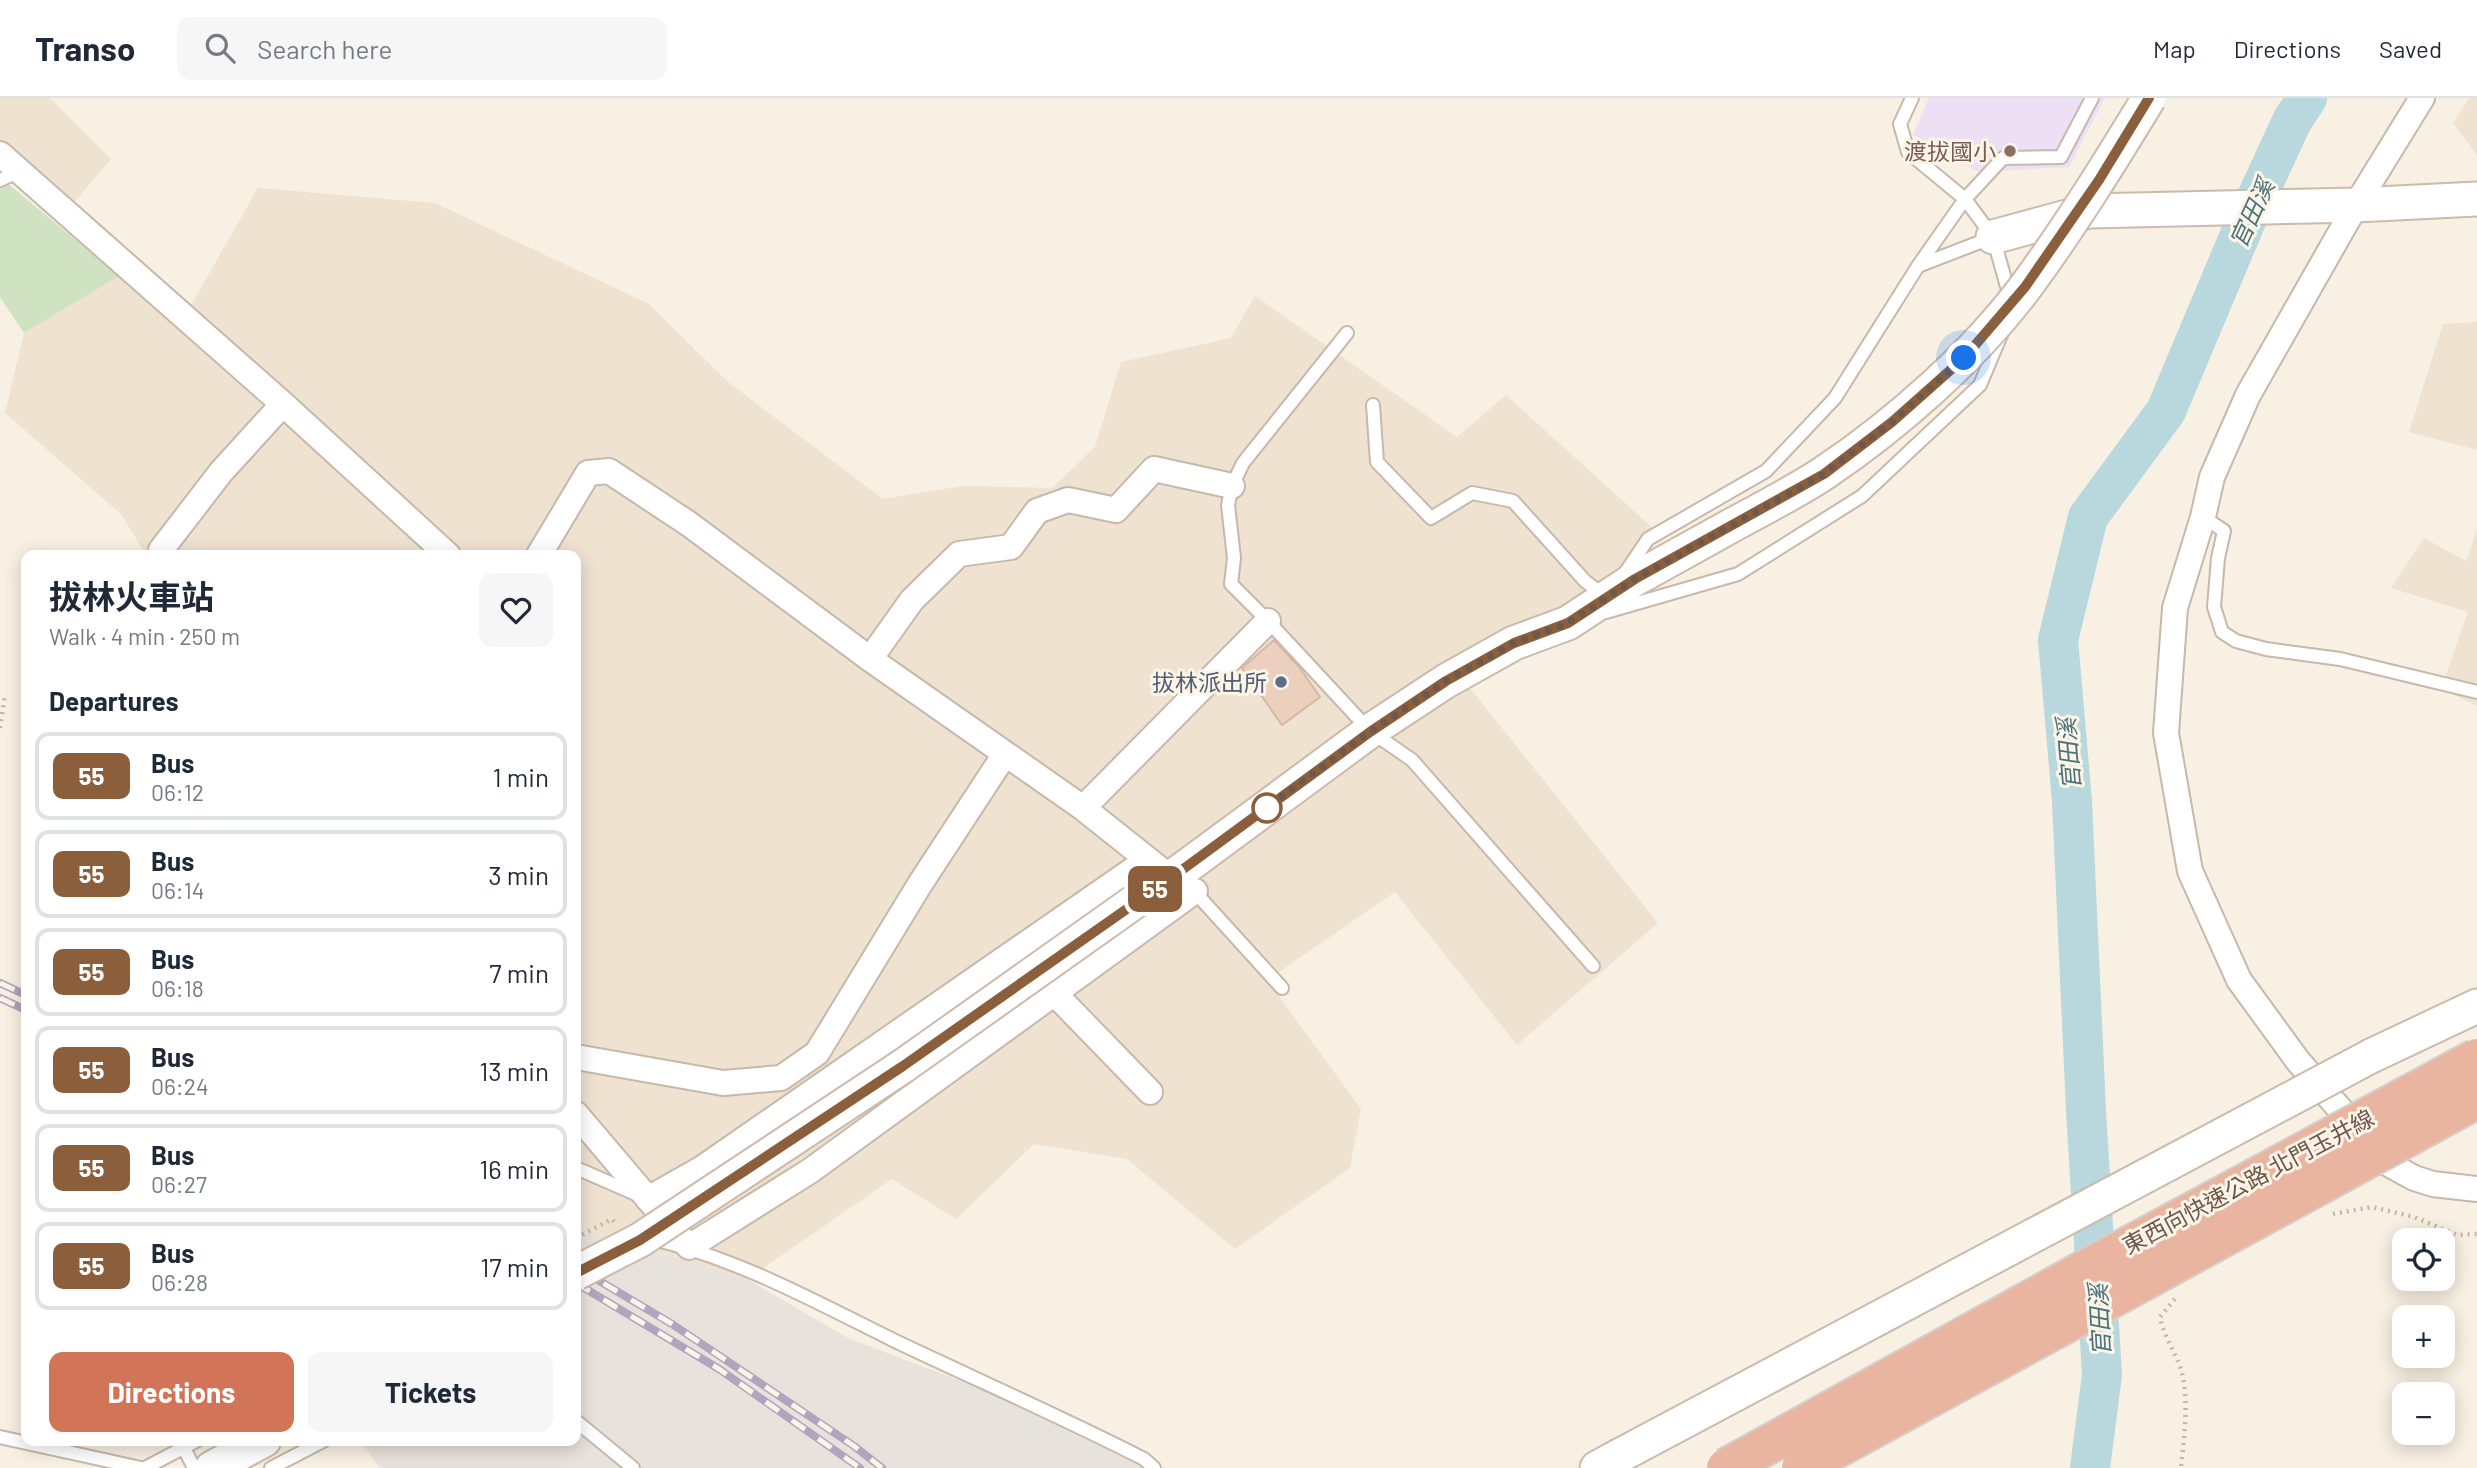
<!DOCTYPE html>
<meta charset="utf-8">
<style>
body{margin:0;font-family:Barlow,"Noto Sans TC",sans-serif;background:#f6f6f7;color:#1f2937;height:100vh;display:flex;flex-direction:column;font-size:26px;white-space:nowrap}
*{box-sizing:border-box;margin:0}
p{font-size:23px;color:#747a83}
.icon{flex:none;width:38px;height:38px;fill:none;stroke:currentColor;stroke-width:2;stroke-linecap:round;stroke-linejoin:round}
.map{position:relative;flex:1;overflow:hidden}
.drawer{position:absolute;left:21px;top:452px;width:560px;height:896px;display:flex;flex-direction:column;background:#fff;border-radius:14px;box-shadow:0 4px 18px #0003}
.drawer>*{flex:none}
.badge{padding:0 14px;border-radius:10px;font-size:24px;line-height:46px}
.tools{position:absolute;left:2392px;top:1130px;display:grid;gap:14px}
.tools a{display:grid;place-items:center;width:63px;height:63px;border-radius:14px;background:#fff;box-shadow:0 4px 18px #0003;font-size:35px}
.you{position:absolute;width:35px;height:35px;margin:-18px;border:5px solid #fff;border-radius:50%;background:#1a73e8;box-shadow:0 0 0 10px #1a73e833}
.map>.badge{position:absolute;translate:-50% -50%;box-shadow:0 0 0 4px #fff}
h2{padding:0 28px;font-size:26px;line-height:63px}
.round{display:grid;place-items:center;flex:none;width:74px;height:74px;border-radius:14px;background:#f6f6f7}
.summary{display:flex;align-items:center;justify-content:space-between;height:119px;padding:0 28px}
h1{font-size:33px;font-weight:700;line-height:52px}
.button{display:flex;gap:14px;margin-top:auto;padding:14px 28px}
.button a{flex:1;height:80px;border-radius:14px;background:#d27457;color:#fff;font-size:28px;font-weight:700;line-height:80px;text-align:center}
.button a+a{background:#f6f6f7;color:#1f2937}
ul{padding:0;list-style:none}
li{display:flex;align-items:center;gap:21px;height:88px;margin:0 14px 10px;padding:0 14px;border:4px solid #e0e1e3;border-radius:14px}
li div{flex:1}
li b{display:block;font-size:26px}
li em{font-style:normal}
li .badge{min-width:77px;font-weight:700;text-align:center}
header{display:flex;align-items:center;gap:42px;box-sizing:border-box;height:98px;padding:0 35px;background:#fff;border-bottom:2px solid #e0e1e3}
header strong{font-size:33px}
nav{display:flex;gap:38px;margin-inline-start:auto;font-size:24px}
.search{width:490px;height:63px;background:#f6f6f7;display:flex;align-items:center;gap:18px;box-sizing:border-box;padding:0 24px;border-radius:14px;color:#747a83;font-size:26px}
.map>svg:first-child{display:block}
.residential{fill:#efe2d1}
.industrial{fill:#e8e2dc}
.education{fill:#eddff4}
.green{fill:#cfe3c3}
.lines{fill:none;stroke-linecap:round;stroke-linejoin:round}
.river{stroke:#b9d8de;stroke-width:40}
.building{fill:#ead0bd;stroke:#dab7a0;stroke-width:2}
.lane-casing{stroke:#c7b8ab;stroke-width:16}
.street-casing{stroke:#c7b8ab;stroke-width:28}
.secondary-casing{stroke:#ccbaab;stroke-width:37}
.path{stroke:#ceb3a1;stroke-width:4.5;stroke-dasharray:2 5;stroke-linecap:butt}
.lane{stroke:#fff;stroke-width:12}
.street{stroke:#fff;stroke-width:24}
.secondary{stroke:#fff;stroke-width:33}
.rail-casing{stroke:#b2a3bf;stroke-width:8}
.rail{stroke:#fcf4e7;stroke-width:5;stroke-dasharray:16;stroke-linecap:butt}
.secondary-bridge-casing{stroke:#ccbaab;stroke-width:37;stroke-linecap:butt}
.highway-bridge-casing{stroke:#d6d0cd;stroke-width:42;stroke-linecap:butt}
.secondary-bridge{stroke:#fff;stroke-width:33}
.highway-bridge{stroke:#eab5a0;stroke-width:38}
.line-casing{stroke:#fff;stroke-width:16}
.line{stroke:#8b5e3c;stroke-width:10}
.walk{stroke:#6c584c;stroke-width:7;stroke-dasharray:0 12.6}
.education-dot{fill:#8d6e63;stroke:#fcf4e7;stroke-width:2.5}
.service-dot{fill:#5c6f8a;stroke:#fcf4e7;stroke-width:2.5}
.stop-dot{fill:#fff;stroke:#8b5e3c;stroke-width:3.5}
.labels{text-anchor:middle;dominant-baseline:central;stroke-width:6;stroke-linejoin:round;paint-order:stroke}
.education-label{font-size:23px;fill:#785e54;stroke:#fcf4e7;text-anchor:end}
.service-label{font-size:23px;fill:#4e5e75;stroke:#fcf4e7;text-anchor:end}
.street-label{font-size:23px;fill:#6c584c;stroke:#fcf4e7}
.water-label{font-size:24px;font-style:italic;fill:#49737c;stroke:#fcf4e7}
</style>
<header>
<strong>Transo</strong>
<div class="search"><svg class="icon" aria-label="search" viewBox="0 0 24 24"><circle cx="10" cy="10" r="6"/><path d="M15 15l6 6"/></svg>Search here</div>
<nav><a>Map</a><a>Directions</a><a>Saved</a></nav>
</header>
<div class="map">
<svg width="2477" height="1370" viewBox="0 0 2477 1370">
<rect width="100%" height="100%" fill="#f8f0e2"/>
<path class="residential" d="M0,0H50L111,61L72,107L191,207L258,90L435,105L649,206L728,284L883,401L962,388L1052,390L1095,349L1121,264L1231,240L1255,198L1457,339L1506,297L1656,433L1614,480L1457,574L1658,825L1517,947L1395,794L1267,882L1361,1011L1350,1070L1235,1151L1127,1061L1034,1046L956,1121L892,1081L747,1181L576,1130V457H146L121,416L5,315L24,235L118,178L0,60Z
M2469,0H2477V57L2453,25Z
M2477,224V352L2409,334L2443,226Z
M2477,432V608L2441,591L2468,514L2391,490L2424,440L2466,463Z"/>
<path class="industrial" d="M576,1130L747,1181L848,1240L1116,1342L1160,1370H380L360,1342H576Z"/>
<path class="education" d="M1929,0H2105L2069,69L1979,74L1913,37Z"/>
<path class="green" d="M0,79L119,178L24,235L0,199Z"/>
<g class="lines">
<path class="river" d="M2090,1370L2102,1277L2086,1013L2072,703L2058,542L2088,419L2166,313L2245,125L2292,23L2307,0"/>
</g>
<path class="building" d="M1274,542L1299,569L1320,599L1282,627L1242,570Z"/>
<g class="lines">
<defs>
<path id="lane" d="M1912,0L1900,26L1908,54L1965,101L1993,139L2008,192L2007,202
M0,82L20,73
M1918,168L1965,101L2003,60L2061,59L2092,0
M1347,235L1243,365L1232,388L1228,407L1234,460L1231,486L1268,523L1370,633L1412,662L1593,868
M1373,307L1377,364L1431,420L1472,395L1513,403L1585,483L1606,499
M2203,419L2224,433L2218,460L2214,509L2222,534L2236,543L2266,551L2340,561L2477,594
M1625,475L1648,441L1766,373L1835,300L1918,168L1993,139
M1606,514L1738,476L1862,398L1980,287L2001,237
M1193,792L1282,890
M576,1070L638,1097
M652,1141C737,1160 816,1204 893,1242C977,1282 1062,1319 1144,1361L1154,1370
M576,1323L633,1370
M0,1339L141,1370
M184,1350L194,1370
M145,1370L198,1342
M271,1370L325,1342"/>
<path id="street" d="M2422,0L2356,107L2248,297L2212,379L2203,419L2175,510L2166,635L2190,773L2239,882L2298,963L2387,1065L2414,1080L2433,1086L2477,1091
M0,56L283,306L448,457
M162,457L161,452L221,374L283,306
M539,457L588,375L609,373L689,426L870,561L1083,710L1171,780
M870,561L912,502L959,456L1011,449L1037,413L1068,402L1116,412L1154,371L1232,388
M1083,710L1268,523
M1054,895L1150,994
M576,959L723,985L781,980L817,955L920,786L1005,656
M576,1016L689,1149L810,1073L1195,793
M648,1101L701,1071L1147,762"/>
<path id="secondary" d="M1993,139L2089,113L2356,107L2477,101
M1137,802L1171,780L1370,633L1446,583L1514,545L1568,525L1635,481L1718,435
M2371,958L2477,908
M212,1370L264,1342
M1597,1370L1619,1358"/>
</defs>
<use href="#lane" class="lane-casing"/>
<use href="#street" class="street-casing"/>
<use href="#secondary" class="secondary-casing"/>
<path class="path" d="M0,630L5,596
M2333,1116L2372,1109L2414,1119L2457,1137L2477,1136
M576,1140L612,1121L616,1126
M2175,1201L2160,1219C2164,1240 2177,1256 2182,1275C2189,1306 2184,1339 2181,1370"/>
<use href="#lane" class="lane"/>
<use href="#street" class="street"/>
<use href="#secondary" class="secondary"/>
<defs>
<path id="rail" d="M0,885L26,897
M0,900L26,912
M576,1169L672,1226L854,1348L882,1370
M576,1185L719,1271L860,1370"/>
</defs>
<use href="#rail" class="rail-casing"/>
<use href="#rail" class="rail"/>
<defs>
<path id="secondary-bridge" d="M1718,435C1753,415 1791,397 1824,375C1897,326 1975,257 2027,187C2071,127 2110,64 2149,0
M576,1175L640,1142L903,968L1137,802
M1619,1358L2371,958"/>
<path id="highway-bridge" d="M1726,1370L2075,1177L2477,960
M1801,1370L2477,1001"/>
</defs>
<use href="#secondary-bridge" class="secondary-bridge-casing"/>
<use href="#highway-bridge" class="highway-bridge-casing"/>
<use href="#secondary-bridge" class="secondary-bridge"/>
<use href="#highway-bridge" class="highway-bridge"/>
</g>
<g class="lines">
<defs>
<path id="line" d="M576,1175L640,1142L903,968L1171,780L1370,634L1446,583L1514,545L1568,525L1635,481L1824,376L1892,324L1964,260L2025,189L2099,82L2149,0"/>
</defs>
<use href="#line" class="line-casing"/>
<use href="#line" class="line"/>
<path class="walk" d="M1267,710L1259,715L1370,634L1446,583L1514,545L1568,525L1635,481L1824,376L1892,324L1964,260"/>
</g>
<circle class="education-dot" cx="2010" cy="53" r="7"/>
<circle class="service-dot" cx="1281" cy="584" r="7"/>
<circle class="stop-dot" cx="1267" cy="710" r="14"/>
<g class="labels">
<g class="education-label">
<text x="1996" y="53">渡拔國小</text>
</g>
<g class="service-label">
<text x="1267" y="584">拔林派出所</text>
</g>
<g class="street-label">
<text transform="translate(2248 1083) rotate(-28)">東西向快速公路 北門玉井線</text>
</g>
<g class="water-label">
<text transform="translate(2251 115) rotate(-65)">官田溪</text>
<text transform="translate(2068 656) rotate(-95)">官田溪</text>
<text transform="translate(2099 1222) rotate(-93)">官田溪</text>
</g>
</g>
</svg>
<div class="tools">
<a><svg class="icon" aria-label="locate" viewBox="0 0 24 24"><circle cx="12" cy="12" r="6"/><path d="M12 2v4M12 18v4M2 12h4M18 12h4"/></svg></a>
<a>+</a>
<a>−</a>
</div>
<div class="you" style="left:1964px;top:260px"></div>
<b class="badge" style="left:1155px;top:791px;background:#8b5e3c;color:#fff">55</b>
<section class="drawer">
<div class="summary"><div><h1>拔林火車站</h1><p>Walk · 4 min · 250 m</p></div><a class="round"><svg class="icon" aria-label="heart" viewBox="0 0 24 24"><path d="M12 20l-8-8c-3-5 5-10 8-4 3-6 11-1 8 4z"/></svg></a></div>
<h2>Departures</h2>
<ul>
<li><span class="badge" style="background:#8b5e3c;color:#fff">55</span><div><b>Bus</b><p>06:12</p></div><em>1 min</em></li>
<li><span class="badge" style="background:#8b5e3c;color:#fff">55</span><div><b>Bus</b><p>06:14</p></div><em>3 min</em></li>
<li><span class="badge" style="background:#8b5e3c;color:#fff">55</span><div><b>Bus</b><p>06:18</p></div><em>7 min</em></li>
<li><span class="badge" style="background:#8b5e3c;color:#fff">55</span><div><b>Bus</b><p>06:24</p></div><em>13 min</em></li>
<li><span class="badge" style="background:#8b5e3c;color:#fff">55</span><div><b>Bus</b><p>06:27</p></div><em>16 min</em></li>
<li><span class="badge" style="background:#8b5e3c;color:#fff">55</span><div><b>Bus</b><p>06:28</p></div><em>17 min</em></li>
</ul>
<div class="button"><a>Directions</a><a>Tickets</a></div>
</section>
</div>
